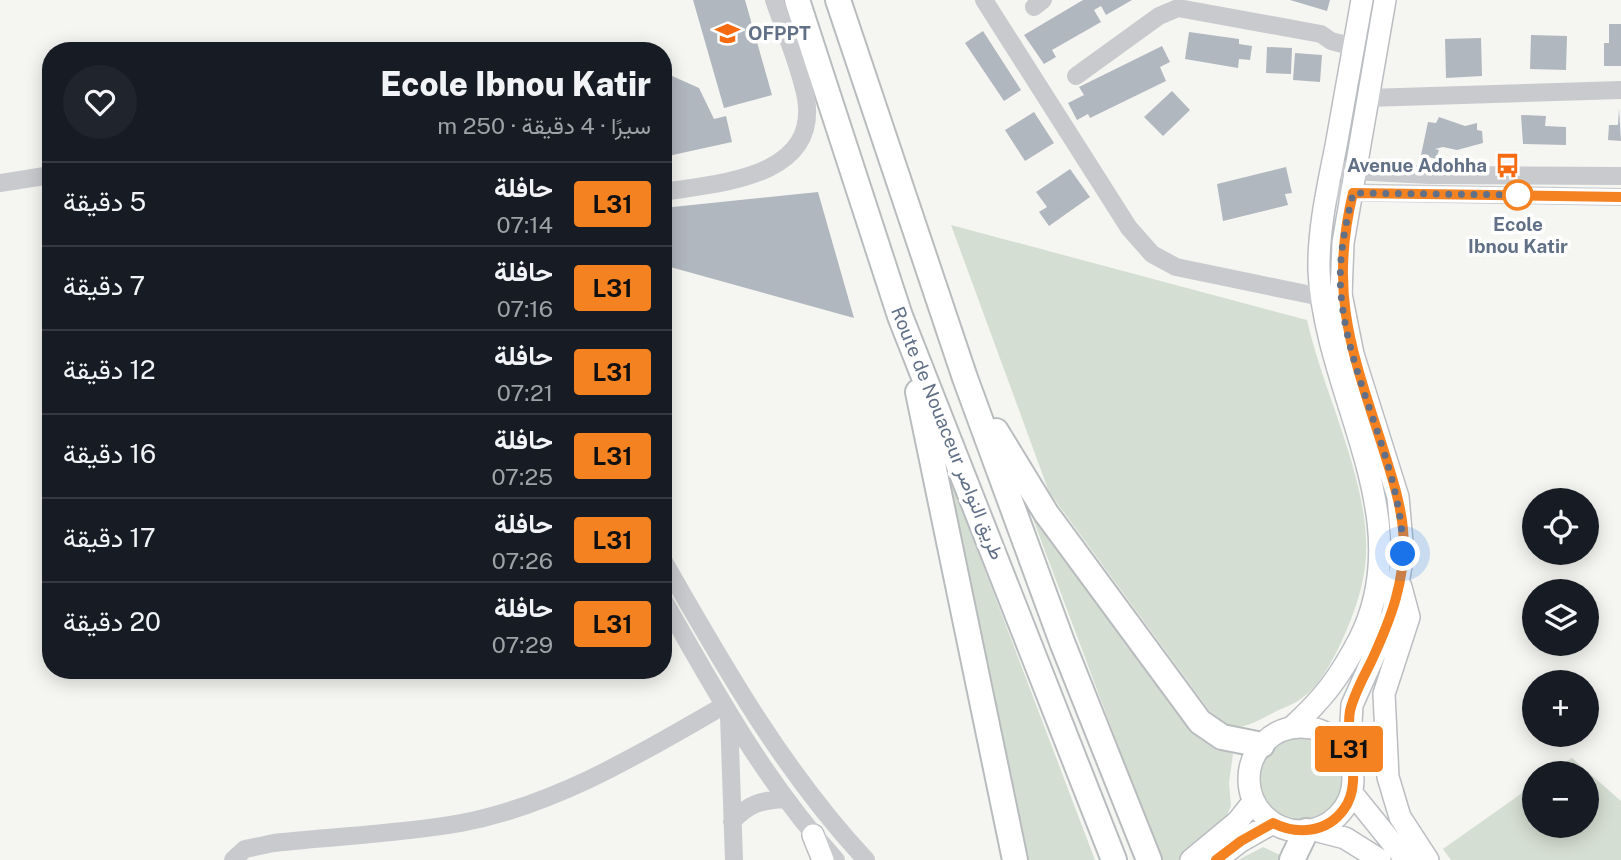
<!DOCTYPE html>
<html lang="ar">
<meta charset="utf-8">
<style>
body{margin:0;font-family:"Public Sans",Vazirmatn,sans-serif;background:#20242c;color:#f1f3f6;direction:rtl;height:100vh;display:flex;flex-direction:column;font-size:26px;white-space:nowrap}
*{box-sizing:border-box;margin:0}
p{font-size:23px;color:#9ea1a6}
.icon{flex:none;width:38px;height:38px;fill:none;stroke:currentColor;stroke-width:2;stroke-linecap:round;stroke-linejoin:round}
.map{position:relative;flex:1;overflow:hidden;direction:ltr}
.sheet{position:absolute;left:42px;top:42px;width:630px;height:637px;display:flex;flex-direction:column;background:#171b24;border-radius:28px;box-shadow:0 4px 18px #0003;direction:rtl}
.sheet>*{flex:none}
.badge{padding:0 14px;border-radius:5px;font-size:24px;line-height:46px}
.tools{position:absolute;left:1522px;top:488px;display:grid;gap:14px}
.tools a{display:grid;place-items:center;width:77px;height:77px;border-radius:50%;background:#171b24;box-shadow:0 4px 18px #0003;font-size:35px}
.you{position:absolute;width:35px;height:35px;margin:-18px;border:5px solid #fff;border-radius:50%;background:#1a73e8;box-shadow:0 0 0 10px #1a73e833}
.map>.badge{position:absolute;translate:-50% -50%;box-shadow:0 0 0 4px #fff}
.round{display:grid;place-items:center;flex:none;width:74px;height:74px;border-radius:37px;background:#20242c}
.headline{display:flex;align-items:center;justify-content:space-between;height:119px;padding:0 21px}
h1{font-size:33px;font-weight:800;line-height:52px}
ul{padding:0;list-style:none}
li{display:flex;align-items:center;gap:21px;height:84px;padding:0 21px;border-top:2px solid #363941}
li div{flex:1}
li b{display:block;font-size:26px}
li em{font-style:normal}
li .badge{min-width:77px;font-weight:700;text-align:center}
.map>svg:first-child{display:block}
.green{fill:#d5ded2}
.building{fill:#b1b7bf}
.lines{fill:none;stroke-linecap:round;stroke-linejoin:round}
.major-casing{stroke:#babdc1;stroke-width:24}
.highway-casing{stroke:#b9bcbf;stroke-width:28}
.minor{stroke:#c8cace;stroke-width:18}
.major{stroke:#fff;stroke-width:21}
.highway{stroke:#fff;stroke-width:24}
.line-casing{stroke:#fff;stroke-width:16}
.line{stroke:#f58220;stroke-width:10}
.walk{stroke:#617086;stroke-width:7;stroke-dasharray:0 12.6}
.stop-dot{fill:#fff;stroke:#f58220;stroke-width:3.5}
.labels{text-anchor:middle;dominant-baseline:central;stroke-width:7;stroke-linejoin:round;paint-order:stroke}
.poi-label{font-size:19px;font-weight:bold;fill:#617086;stroke:#fff;text-anchor:start}
.stop-label{font-size:19px;font-weight:bold;fill:#617086;stroke:#fff}
.street-label{font-size:19px;fill:#617086;stroke:#fff}
</style>
<div class="map">
<svg width="1621" height="860" viewBox="0 0 1621 860">
<rect width="100%" height="100%" fill="#f5f6f1"/>
<path class="green" d="M951,225L1307,320C1323,391 1364,470 1366,541C1368,578 1354,616 1338,649C1325,674 1313,696 1286,707C1263,716 1247,732 1222,726L1214,717L1049,492Z
M942,457L1095,860H1026Z
M1027,503L1214,745L1233,754L1229,783L1231,806L1227,815L1205,838L1178,860H1161Z
M1259 779a42 42 0 1 1 84 0a42 42 0 1 1-84 0Z
M1572,758L1621,801V860H1451L1443,849L1535,784V826H1587V774L1549,773Z
M1263,847L1280,855L1278,860H1238Z"/>
<path class="building" d="M693,0H745L772,95L724,108Z
M1083,0H1132L1106,15L1101,6L1094,10L1101,22L1052,50L1056,57L1044,64L1024,35Z
M1290,0H1330L1327,11Z
M1609,24H1621V66H1604V43H1609Z
M983,31L1021,90L1004,101L965,43Z
M1189,32L1239,39V44L1252,46L1250,60L1239,59L1238,68L1185,59Z
M1531,35L1567,36L1566,70L1530,69Z
M1481,38L1482,76L1446,78L1445,39Z
M1162,46L1170,62L1160,67L1166,81L1090,118L1088,114L1077,120L1068,103L1084,95L1079,87Z
M1267,47L1292,48L1291,74L1266,73Z
M1295,53L1322,55L1320,82L1293,80Z
M663,72L699,88L714,119L726,116L732,142L668,156L663,153Z
M1172,91L1190,110L1163,136L1144,117Z
M1619,108L1621,141L1608,140L1609,125H1618Z
M1034,112L1054,143L1025,161L1005,130Z
M1521,115L1546,116L1545,126L1566,127V145L1523,144Z
M1439,117L1465,126L1477,123V130L1482,131L1483,143L1457,150L1443,147L1435,149L1439,150L1436,159L1421,155L1428,122L1436,123Z
M1286,167L1292,193L1285,194L1288,205L1223,221L1217,184Z
M1070,169L1090,197L1049,226L1039,212L1047,207L1036,192Z
M818,192L854,318L663,265V208Z"/>
<g class="lines">
<defs>
<path id="major" d="M1401,587L1409,617L1384,694L1388,777L1400,817L1428,860
M1249 779a52 52 0 1 1 104 0a52 52 0 1 1-104 0Z
M1292,727C1323,699 1339,678 1359,640C1421,517 1325,397 1319,271C1318,230 1328,186 1336,146C1345,97 1353,49 1362,0
M1349,758L1352,705L1393,613L1403,554L1398,497L1353,354L1341,294L1343,243L1385,0
M1352,793L1406,860
M1314,830L1345,838L1380,860
M813,835L823,860
M1191,860L1238,821L1253,802
M1216,860L1241,841L1273,823"/>
<path id="highway" d="M797,0L900,316L1114,860
M838,0L965,378L1062,642L1149,860
M918,392L1015,860
M996,431L1046,513L1200,722L1222,737L1262,745
M1292,860L1306,831"/>
</defs>
<use href="#major" class="major-casing"/>
<use href="#highway" class="highway-casing"/>
<path class="minor" d="M984,0L1129,228L1152,254L1176,267L1321,297
M1034,7L1043,0
M1076,76L1159,16L1178,8L1321,34L1331,41L1354,47
M1368,98L1621,90
M1331,170L1429,175L1621,176
M0,183L51,175
M663,192C719,183 819,178 806,98C800,66 785,32 774,0
M1328,192L1621,197
M663,560C723,665 783,771 866,860
M663,599C715,691 765,782 836,860
M729,716L734,860
M732,822C747,804 762,800 785,799
M233,860L245,849L274,843C336,836 400,834 461,823C556,805 640,754 723,706"/>
<use href="#major" class="major"/>
<use href="#highway" class="highway"/>
</g>
<g class="lines">
<defs>
<path id="line" d="M1216,860L1241,841L1273,823C1297,835 1327,833 1344,809C1364,782 1344,743 1350,711C1354,694 1363,678 1371,662C1391,619 1407,578 1403,529C1400,499 1390,471 1381,442C1351,349 1329,292 1353,193L1621,197"/>
</defs>
<use href="#line" class="line-casing"/>
<use href="#line" class="line"/>
<path class="walk" d="M1403,554C1402,463 1349,384 1341,294C1338,259 1345,227 1353,193L1522,195H1518"/>
</g>
<defs>
<symbol id="university-bare" viewBox="-9 -9 18 18"><path d="M0-5L7-2L0 1L-7-2ZM-4 1L0 2.5L4 1V4Q0 6-4 4Z" fill="#f66b11" stroke="#fff" stroke-width="2.5" paint-order="stroke"/></symbol>
<symbol id="bus-bare" viewBox="-9 -9 18 18"><path d="M-5-6H5V4H4V6H2V4H-2V6H-4V4H-5ZM-3.5-4V0h7V-4ZM-3.5 1.2v1.5H-2V1.2ZM2 1.2v1.5H3.5V1.2Z" fill="#f66b11" stroke="#fff" stroke-width="2.5" paint-order="stroke"/></symbol>
</defs>
<g fill-rule="evenodd">
<use href="#university-bare" x="710" y="16" width="35" height="35"/>
<use href="#bus-bare" x="1490" y="148" width="35" height="35"/>
</g>
<circle class="stop-dot" cx="1518" cy="195" r="14"/>
<g class="labels">
<g class="poi-label">
<text x="748" y="33">OFPPT</text>
<text x="1487" y="165" text-anchor="end">Avenue Adohha</text>
</g>
<g class="stop-label">
<text x="1518" y="224">Ecole<tspan x="1518" dy="22">Ibnou Katir</tspan></text>
</g>
<g class="street-label">
<text transform="translate(948 433) rotate(68)">Route de Nouaceur طريق النواصر</text>
</g>
</g>
</svg>
<div class="tools">
<a><svg class="icon" aria-label="locate" viewBox="0 0 24 24"><circle cx="12" cy="12" r="6"/><path d="M12 2v4M12 18v4M2 12h4M18 12h4"/></svg></a>
<a><svg class="icon" aria-label="layers" viewBox="0 0 24 24"><path d="M12 4l9 5-9 5-9-5zM3 14l9 5 9-5"/></svg></a>
<a>+</a>
<a>−</a>
</div>
<div class="you" style="left:1403px;top:554px"></div>
<b class="badge" style="left:1349px;top:749px;background:#f58220;color:#111">L31</b>
<section class="sheet">
<div class="headline"><div><h1>Ecole Ibnou Katir</h1><p>سيرًا · 4 دقيقة · 250 m</p></div><a class="round"><svg class="icon" aria-label="heart" viewBox="0 0 24 24"><path d="M12 20l-8-8c-3-5 5-10 8-4 3-6 11-1 8 4z"/></svg></a></div>
<ul>
<li><span class="badge" style="background:#f58220;color:#111">L31</span><div><b>حافلة</b><p>07:14</p></div><em>5 دقيقة</em></li>
<li><span class="badge" style="background:#f58220;color:#111">L31</span><div><b>حافلة</b><p>07:16</p></div><em>7 دقيقة</em></li>
<li><span class="badge" style="background:#f58220;color:#111">L31</span><div><b>حافلة</b><p>07:21</p></div><em>12 دقيقة</em></li>
<li><span class="badge" style="background:#f58220;color:#111">L31</span><div><b>حافلة</b><p>07:25</p></div><em>16 دقيقة</em></li>
<li><span class="badge" style="background:#f58220;color:#111">L31</span><div><b>حافلة</b><p>07:26</p></div><em>17 دقيقة</em></li>
<li><span class="badge" style="background:#f58220;color:#111">L31</span><div><b>حافلة</b><p>07:29</p></div><em>20 دقيقة</em></li>
</ul>
</section>
</div>
